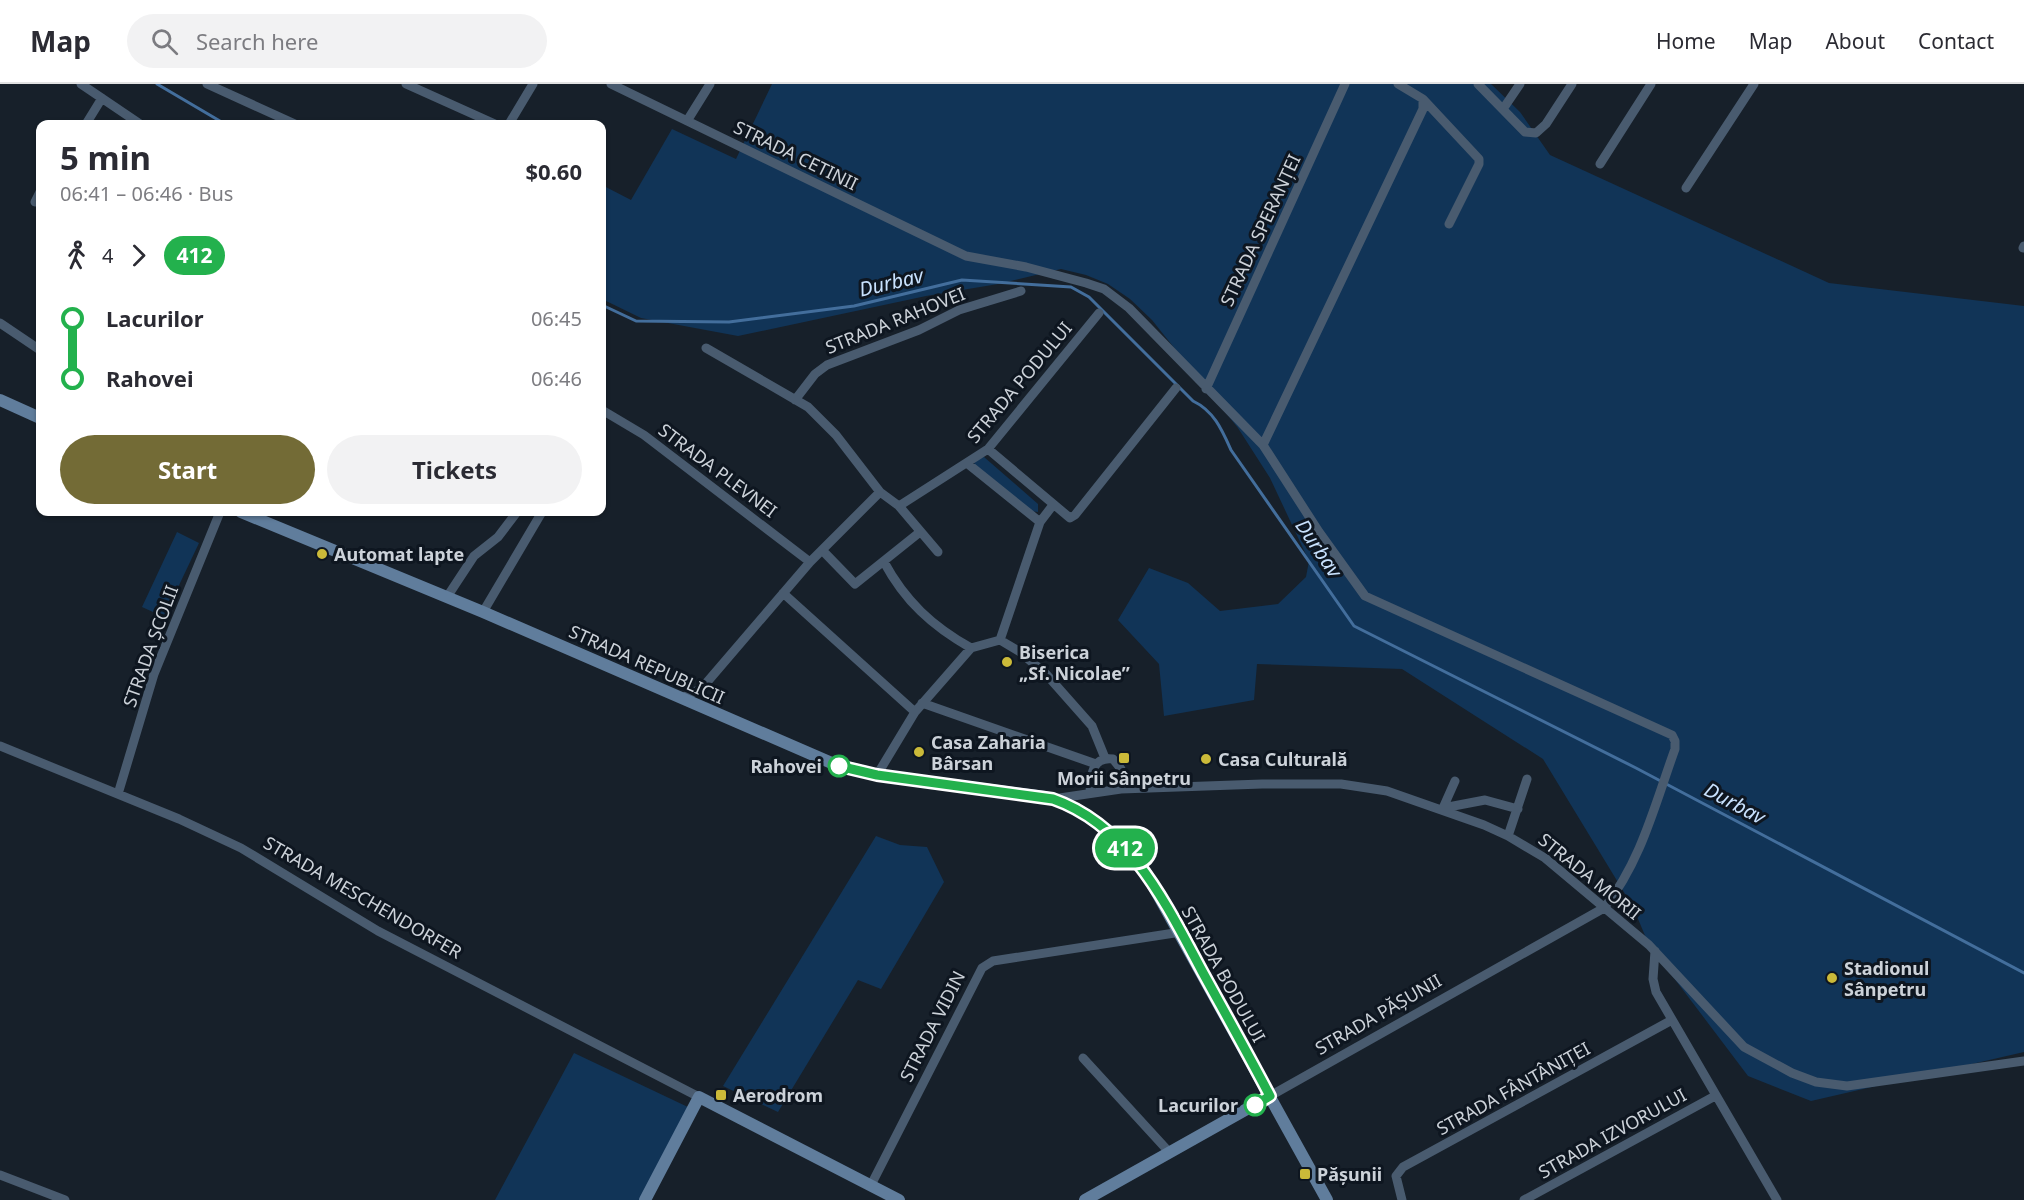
<!DOCTYPE html>
<meta charset="utf-8">
<style>
body{margin:0;font-family:"Noto Sans",sans-serif;background:#f2f2f3;color:#2b2b33;height:100vh;display:flex;flex-direction:column;font-size:22px;white-space:nowrap}
*{box-sizing:border-box;margin:0}
p{font-size:20px;color:#7c7c81}
.icon{flex:none;width:33px;height:33px;fill:none;stroke:currentColor;stroke-width:2;stroke-linecap:round;stroke-linejoin:round}
.map{position:relative;flex:1;overflow:hidden}
.side{position:absolute;left:36px;top:36px;width:570px;height:396px;display:flex;flex-direction:column;background:#fff;border-radius:12px;box-shadow:0 2px 4px #0004}
.side>*{flex:none}
.badge{padding:0 12px;border-radius:20px;font-size:21px;line-height:39px}
.map>.badge{position:absolute;translate:-50% -50%;box-shadow:0 0 0 3px #fff}
.legs{display:flex;align-items:center;gap:9px;height:66px;padding:0 24px;font-size:20px}
.legs p{margin-inline-start:auto}
.head{display:flex;align-items:center;justify-content:space-between;height:102px;padding:0 24px}
h1{font-size:33px;font-weight:700;line-height:45px}
.cta{display:flex;gap:12px;margin-top:auto;padding:12px 24px}
.cta a{flex:1;height:69px;border-radius:36px;background:#736b36;color:#fff;font-size:24px;font-weight:700;line-height:69px;text-align:center}
.cta a+a{background:#f2f2f3;color:#2b2b33}
ul{padding:0 24px;list-style:none}
li{display:flex;align-items:center;gap:21px;height:60px;font-size:22px}
li i{display:grid;place-items:center;width:9px;height:100%;margin:0 8px;background:currentColor}
li i::after{content:'';width:15px;height:15px;margin:-8px;border:4px solid;border-radius:50%;background:#fff}
li p{margin-inline-start:auto}
li:first-child i{background:linear-gradient(#0000 50%,currentColor 0)}
li:last-child i{background:linear-gradient(currentColor 50%,#0000 0)}
header{display:flex;align-items:center;gap:36px;box-sizing:border-box;height:84px;padding:0 30px;background:#fff;border-bottom:2px solid #e1e1e2}
header strong{font-size:28px}
nav{display:flex;gap:33px;margin-inline-start:auto;font-size:21px}
.search{width:420px;height:54px;background:#f2f2f3;display:flex;align-items:center;gap:15px;box-sizing:border-box;padding:0 21px;border-radius:33px;color:#7c7c81;font-size:22px}
.map>svg:first-child{display:block}
.green{fill:#113457}
.lines{fill:none;stroke-linecap:round;stroke-linejoin:round}
.stream{stroke:#436e9c;stroke-width:3}
.minor{stroke:#495b6f;stroke-width:9}
.secondary{stroke:#607d9c;stroke-width:12}
.line-1-casing{stroke:#fff;stroke-width:14}
.line-1{stroke:#23b14d;stroke-width:9}
.poi-dot{fill:#cbba39;stroke:#0e1620;stroke-width:2}
.stop-1-dot{fill:#fff;stroke:#23b14d;stroke-width:3}
.labels{text-anchor:middle;dominant-baseline:central;stroke-width:6;stroke-linejoin:round;paint-order:stroke}
.street-label{font-size:18px;fill:#ccd2d9;stroke:#0e1620}
.poi-label{font-size:18px;font-weight:bold;fill:#ccd2d9;stroke:#0e1620;text-anchor:start}
.stop-label{font-size:18px;font-weight:bold;fill:#ccd2d9;stroke:#0e1620;text-anchor:end}
.water-label{font-size:20px;font-style:italic;fill:#c9e2fe;stroke:#0e1620}
</style>
<header>
<strong>Map</strong>
<div class="search"><svg class="icon" aria-label="search" viewBox="0 0 24 24"><circle cx="10" cy="10" r="6"/><path d="M15 15l6 6"/></svg>Search here</div>
<nav><a>Home</a><a>Map</a><a>About</a><a>Contact</a></nav>
</header>
<div class="map">
<svg width="2024" height="1116" viewBox="0 0 2024 1116">
<rect width="100%" height="100%" fill="#17202a"/>
<path class="green" d="M772,0H1491L1520,28L1550,71L1829,199L2024,222V968L1811,1017L1748,992L1649,861L1633,823L1543,675L1402,585L1257,580L1254,616L1164,632L1159,580L1118,536L1149,484L1188,499L1220,527L1278,520L1306,493L1309,477L1270,394L1238,344L1152,236L1130,215L1108,200L1086,191L1061,185L998,200L926,212L738,252L641,234L602,215V101L631,116L672,45L736,75Z
M984,373L1038,420V428L1031,427L974,380L977,375Z
M177,448L199,459L164,533L142,523Z
M876,752L900,761L927,763L944,798L881,905L858,896L778,1028L723,1002Z
M574,969L690,1024L641,1116H495Z"/>
<g class="lines">
<path class="stream" d="M157,0L225,40
M602,221L636,237L729,238L854,222L962,196L1071,203L1089,213L1193,317C1214,327 1222,346 1231,366L1354,542L1636,684L2024,889"/>
<path class="minor" d="M81,0L140,40
M207,0L295,40
M406,0L495,40
M611,0L966,172L1026,183L1086,199L1104,205L1129,224L1263,361L1319,448L1365,512L1672,651L1675,657V665C1655,720 1641,778 1604,824L1270,1012
M1478,0L1525,48L1536,49L1546,40L1572,0
M1423,15L1479,75V80L1449,140
M1503,25L1520,0
M687,37L710,0
M86,40L102,14
M509,40L533,0
M1600,80L1651,0
M1686,104L1754,0
M35,118L40,108
M2023,164L2024,162
M0,239L40,266
M706,264L808,323L836,351L880,408L899,422L938,468
M1206,305L1345,0
M795,316L815,290L827,281L919,246L959,226L1021,207
M602,326L644,351L810,478
M1263,361L1423,25V15L1398,0
M988,365L1070,434L1075,431L1176,304
M968,380L1040,438
M899,422L988,365L1099,229
M822,466L855,500L920,448
M884,478C905,517 932,542 971,564
M783,509L915,628
M447,513L474,472L498,453L517,428
M483,528L542,428
M1000,556L1040,438L1053,421
M682,614L702,604L810,478L880,408
M922,619L1096,680
M0,662L179,735L241,764L378,847L699,1013
M877,691L915,628L971,564L1000,556L1020,568L1046,590L1092,642L1105,674
M1090,708C1091,693 1091,672 1113,675L1121,685V705
M118,710L154,590L220,428
M1053,715L1121,705L1262,700H1341L1387,707L1484,741L1508,752L1545,774L1649,861L1744,963L1792,989L1816,998L1847,1002L2024,977
M1443,724L1485,716L1518,725
M1443,724L1455,697
M1508,752L1527,695
M1655,867L1653,895L1656,908L1777,1116
M1083,974L1170,1069
M0,1091L65,1116
M871,1101L982,884L993,877L1181,848
M1402,1116L1396,1092L1403,1083L1672,936
M1524,1116L1715,1012"/>
<path class="secondary" d="M0,316L40,334
M241,428L483,528L834,680L877,691L1045,713C1087,722 1120,757 1146,789L1327,1116
M645,1116L699,1013L899,1116
M1085,1116L1270,1012"/>
</g>
<g class="lines">
<defs>
<path id="line-1" d="M839,682L877,691L1053,715C1130,742 1166,820 1202,887C1225,929 1248,970 1270,1012L1255,1021"/>
</defs>
<use href="#line-1" class="line-1-casing"/>
<use href="#line-1" class="line-1"/>
</g>
<g class="poi-dot">
<circle cx="322" cy="470" r="6"/>
<circle cx="1007" cy="578" r="6"/>
<circle cx="919" cy="668" r="6"/>
<rect x="1118" y="668" width="12" height="12" rx="3"/>
<circle cx="1206" cy="675" r="6"/>
<circle cx="1832" cy="894" r="6"/>
<rect x="715" y="1005" width="12" height="12" rx="3"/>
<rect x="1299" y="1084" width="12" height="12" rx="3"/>
</g>
<g class="stop-1-dot">
<circle cx="839" cy="682" r="10"/>
<circle cx="1255" cy="1021" r="10"/>
</g>
<g class="labels">
<g class="street-label">
<text transform="translate(796 71) rotate(26)">STRADA CETINII</text>
<text transform="translate(1260 146) rotate(-65)">STRADA SPERANȚEI</text>
<text transform="translate(895 236) rotate(-22)">STRADA RAHOVEI</text>
<text transform="translate(1019 298) rotate(-50)">STRADA PODULUI</text>
<text transform="translate(718 386) rotate(37)">STRADA PLEVNEI</text>
<text transform="translate(150 562) rotate(-70)">STRADA ȘCOLII</text>
<text transform="translate(647 580) rotate(24)">STRADA REPUBLICII</text>
<text transform="translate(1590 792) rotate(39)">STRADA MORII</text>
<text transform="translate(363 813) rotate(30)">STRADA MESCHENDORFER</text>
<text transform="translate(1224 890) rotate(61)">STRADA BODULUI</text>
<text transform="translate(1378 930) rotate(-30)">STRADA PĂȘUNII</text>
<text transform="translate(932 942) rotate(-63)">STRADA VIDIN</text>
<text transform="translate(1513 1004) rotate(-29)">STRADA FÂNTÂNIȚEI</text>
<text transform="translate(1612 1049) rotate(-29)">STRADA IZVORULUI</text>
</g>
<g class="poi-label">
<text x="334" y="470">Automat lapte</text>
<text x="1019" y="568">Biserica<tspan x="1019" dy="21">„Sf. Nicolae”</tspan></text>
<text x="931" y="658">Casa Zaharia<tspan x="931" dy="21">Bârsan</tspan></text>
<text x="1218" y="675">Casa Culturală</text>
<text x="1124" y="694" text-anchor="middle">Morii Sânpetru</text>
<text x="1844" y="884">Stadionul<tspan x="1844" dy="21">Sânpetru</tspan></text>
<text x="733" y="1011">Aerodrom</text>
<text x="1317" y="1090">Pășunii</text>
</g>
<g class="stop-label">
<text x="822" y="682">Rahovei</text>
<text x="1238" y="1021">Lacurilor</text>
</g>
<g class="water-label">
<text transform="translate(891 198) rotate(-13)">Durbav</text>
<text transform="translate(1319 464) rotate(56)">Durbav</text>
<text transform="translate(1735 719) rotate(28)">Durbav</text>
</g>
</g>
</svg>
<b class="badge" style="left:1125px;top:764px;background:#23b14d;color:#fff">412</b>
<section class="side">
<div class="head"><div><h1>5 min</h1><p>06:41 – 06:46 · Bus</p></div><b>$0.60</b></div>
<div class="legs"><svg class="icon" aria-label="walk" viewBox="0 0 24 24"><circle cx="13" cy="4" r="2"/><path d="M13 8l-2 6 4 7M11 14l-3 7M7 12l3-4h3l4 4"/></svg>4<svg class="icon" aria-label="forward" viewBox="0 0 24 24"><path d="M9 5l7 7-7 7"/></svg><b class="badge" style="background:#23b14d;color:#fff">412</b></div>
<ul>
<li><i style="color:#23b14d"></i><b>Lacurilor</b><p>06:45</p></li>
<li><i style="color:#23b14d"></i><b>Rahovei</b><p>06:46</p></li>
</ul>
<div class="cta"><a>Start</a><a>Tickets</a></div>
</section>
</div>
